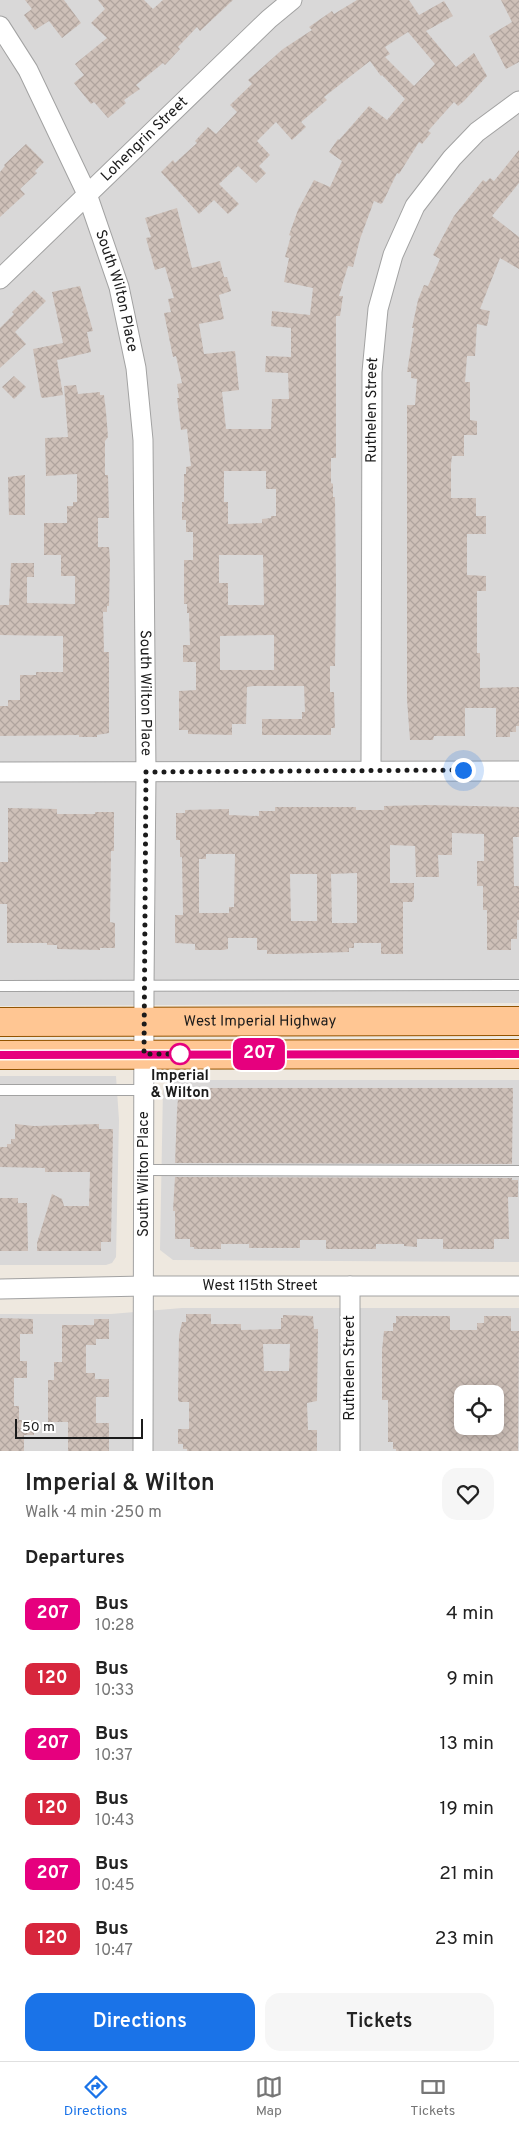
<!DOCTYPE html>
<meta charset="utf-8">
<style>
body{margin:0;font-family:Overpass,sans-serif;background:#f6f6f6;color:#222;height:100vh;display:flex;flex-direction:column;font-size:19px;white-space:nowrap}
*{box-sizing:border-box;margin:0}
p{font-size:16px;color:#767676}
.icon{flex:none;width:28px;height:28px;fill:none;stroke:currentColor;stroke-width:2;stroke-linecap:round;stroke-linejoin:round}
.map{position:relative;height:1451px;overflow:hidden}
.side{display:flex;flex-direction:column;background:#fff;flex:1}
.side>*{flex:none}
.badge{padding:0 10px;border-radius:8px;font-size:18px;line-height:32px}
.fabs{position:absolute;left:454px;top:1385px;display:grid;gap:10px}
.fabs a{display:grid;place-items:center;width:50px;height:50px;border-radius:10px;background:#fff;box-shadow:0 2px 12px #0003;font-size:25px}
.scale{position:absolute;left:15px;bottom:12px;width:128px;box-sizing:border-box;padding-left:5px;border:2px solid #1b1b1b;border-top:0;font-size:14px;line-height:18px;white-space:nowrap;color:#1b1b1b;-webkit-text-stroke:4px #fff;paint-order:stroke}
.you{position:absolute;width:25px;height:25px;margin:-12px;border:4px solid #fff;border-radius:50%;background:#1a73e8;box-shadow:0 0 0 8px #1a73e833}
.map>.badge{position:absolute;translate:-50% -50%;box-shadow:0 0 0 2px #fff}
h2{padding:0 25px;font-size:19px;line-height:45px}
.round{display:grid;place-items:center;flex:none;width:52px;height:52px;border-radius:15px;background:#f6f6f6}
.overview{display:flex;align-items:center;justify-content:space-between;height:85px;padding:0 25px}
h1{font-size:24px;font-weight:600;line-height:38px}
.cta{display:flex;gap:10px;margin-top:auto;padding:10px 25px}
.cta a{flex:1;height:58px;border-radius:15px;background:#1a73e8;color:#fff;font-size:20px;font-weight:600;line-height:58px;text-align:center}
.cta a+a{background:#f6f6f6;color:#222}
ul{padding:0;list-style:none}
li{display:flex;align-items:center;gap:15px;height:65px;padding:0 25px}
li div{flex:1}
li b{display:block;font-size:19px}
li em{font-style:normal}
li .badge{min-width:55px;font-weight:700;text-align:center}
.tabs{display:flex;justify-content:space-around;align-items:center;height:70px;border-top:1px solid #e0e0e0;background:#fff;font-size:14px;color:#767676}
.tabs a{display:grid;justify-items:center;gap:2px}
.tabs .on{color:#1a73e8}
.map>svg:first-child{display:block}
.residential{fill:#d9d8d8;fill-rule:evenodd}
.building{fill:url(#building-cross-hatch);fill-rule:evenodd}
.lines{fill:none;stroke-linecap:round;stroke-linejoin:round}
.service-casing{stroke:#a2a2a2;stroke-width:12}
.minor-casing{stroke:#a2a2a2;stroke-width:21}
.primary-casing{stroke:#925300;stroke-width:30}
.service{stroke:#fff;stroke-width:10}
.minor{stroke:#fff;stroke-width:19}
.primary{stroke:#ffc693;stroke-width:28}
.line-casing{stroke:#fff;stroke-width:11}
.line{stroke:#e6007e;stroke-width:8}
.walk{stroke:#1b1b1b;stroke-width:5;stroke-dasharray:0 9}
.stop-dot{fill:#fff;stroke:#e6007e;stroke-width:2.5}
.labels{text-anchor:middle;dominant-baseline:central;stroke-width:5;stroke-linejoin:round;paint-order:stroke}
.street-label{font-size:15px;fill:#1b1b1b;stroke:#fff}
.stop-label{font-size:15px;font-weight:bold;fill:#1b1b1b;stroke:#fff}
</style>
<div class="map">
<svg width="519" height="1451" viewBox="0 0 519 1451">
<defs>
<pattern id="building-cross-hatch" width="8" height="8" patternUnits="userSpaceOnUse" patternTransform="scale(1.25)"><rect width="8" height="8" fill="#cec0b8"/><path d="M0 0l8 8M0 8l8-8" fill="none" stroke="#b0a49e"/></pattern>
</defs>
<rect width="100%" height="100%" fill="#eee8df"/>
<path class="residential" d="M0,0H519V1003L0,1006Z
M0,1076H116L119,1120L116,1257L112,1263L106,1265H0Z
M173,1080H519V1262L173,1260L160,1250L163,1088Z
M182,1308H519V1451H0V1314H111ZM462,1394H495V1426H462Z"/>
<path class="building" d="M25,0H64L81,23L62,38L49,21L35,30L24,15L32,9Z
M98,0H144L153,9L163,0H233L200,31L197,27L178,47L180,49L165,65L163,63L136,85L140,89L124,100L126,103L108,118L94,102L91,104L74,83L84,75L75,64L107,38L91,23L105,9Z
M357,0H409L419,15L444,1L453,16L426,31L456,67L474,53L487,76L464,101L458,106L454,102L428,131L431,133L422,144L419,142L399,174L397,173L383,202L381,204L374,201L360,239L353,267L348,266L339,296H343L340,316H336V458H331V483L333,484V497H335L336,585L335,666H330V692H334L335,728H331V735H262V719H302V712H305L304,686H253L247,687L246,724H232V735L188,734V730H179V691L196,690V662H183V645H190L189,613H187V604H184V560H193V532H186V520H182V502H184V474H186V467L191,466L187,429L181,430L177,398H179L177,384L182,383L176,356L173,357L164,313L171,312L168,299L174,298L165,267L155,270L146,238L151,237L145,218L177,208L192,268L220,261L224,277H227L231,291L219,295L224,319L199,324L204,354L235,351L239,390L222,392L226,429H271L272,399H289L288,373L265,372L266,356L291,357V328L271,326L272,311L310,315L313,288L284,282L289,258L285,257L291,236L289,235L298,210L314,180L330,187L342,161L329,152L338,139L339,140L369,106L387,120L405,99L382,75L381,76L370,61L324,97L327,100L301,122L306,127L292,140L276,122L257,141L270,155L259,166L266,173L256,183L238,166L219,184L239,204L228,214L214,200L199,214L161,172L173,160L175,163L197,143L195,141L208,127L216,134L237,112L230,105L252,84L248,80L283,49L312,30L309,27L332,11L334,14ZM408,32L435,64L414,86L385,57L390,54L385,47ZM224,471H266V489H276V516H271V518L262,519V523L228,524V502H224ZM219,555H263L264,605H228V583H219ZM274,635V670H220V636Z
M501,0H519V62L506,69L489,36L512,22Z
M26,144L44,162L35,171L37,173L20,189L25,194L0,217V172L5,166L4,165Z
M519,150V183L492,216L519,237V269L500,258L480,309L490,311L487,326L477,324L475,356H467L465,382H470V420L477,421V435H464V456H452L451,464V498H476V516H486V534H467V575L486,576V591H477V653H480V688L519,687V726H516V732H510V737H496V708H465V736H434L433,740H410L407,700V405H415L417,379L411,378V372H407L414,328H412L418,300L424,285L428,286L440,259L433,255L454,216L483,180L486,182L490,178L494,181Z
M80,286L93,331L87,332L91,352L57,360L63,395L43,398L41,397L33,349L63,343L52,292Z
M34,290L46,301L15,332L26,344L0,368V328L14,314L12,312Z
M14,376L26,387L14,399L2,387Z
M76,385L78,394L100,392V395H104L106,412L108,437L105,441V475H108L109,518H98V547H109L110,561L109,606H107V612H103L104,652H109V733L97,735V737H79V735L0,736V706H8V700H20V675H36V672H63V636L0,635V605H9L11,563H34V577H27V603L75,604V576H61V555H44V523H67V506H73V502H77V474L46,476L45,438L68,437L64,386Z
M25,475V515H9L8,477Z
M427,805L519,807V837H513L514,886H519V920H517V939H511V950H487V910H483V886H477V861H484V834L452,833V855H438L439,877H416L415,846L390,845V883H414V899L412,902H403V954H381V943H354V948H349V952L280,954H267V950H257V938H228V949L223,950H195V944L175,943V915H183L182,857H180V840H176V813H185V810L229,809V815L259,816V811H275V807H356V810H384V806ZM206,854H235L234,907H229V913H199V859H206ZM357,873V923H332L331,874ZM290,874H317V921H291Z
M8,808L57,809V814H95V812H114V851H111L110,922L115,923V948H100V950L57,949V945H47V943H7V904H0V862H8Z
M182,1088H513L512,1164L175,1163L177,1111L178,1098H181Z
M15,1124L34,1126L99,1124V1129H113L111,1242H101V1251H37V1243L52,1194L62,1199L64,1206H89L90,1172H45V1168L0,1167V1147H7V1144H11V1139H15Z
M175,1177L512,1178V1180H518V1197H508L509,1239H494V1249H443V1239H417V1247L404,1246V1244H376V1249H326V1240H300V1248H249V1244H221V1249H194V1247H190V1239H175V1211H173Z
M0,1198H18V1203H27L28,1251H0Z
M186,1314H211V1324H241V1330L281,1329V1318H283V1315L313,1316L314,1329H318L317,1401L307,1403L308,1430H317V1451H187V1449H183V1444H178V1429H189V1402H180L178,1400L179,1335L182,1322H186ZM263,1344H290L289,1371H264Z
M396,1316H450V1330H477V1323H484V1316H511V1331H519L518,1451H396V1449H393V1442H388V1400H382V1350L384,1331H393V1323H396ZM462,1387H495V1426H462Z
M0,1318L33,1319V1334H20V1361H27V1378H14V1406H19V1420H34V1435H24V1451H0Z
M94,1319H109V1339H96V1345H86V1373H95V1379H109V1397H96V1423H109V1451H68V1422H48V1380H54V1362H62V1325H94Z"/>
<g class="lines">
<defs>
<path id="service" d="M0,986L519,985
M0,1090H144
M144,1170L519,1171"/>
<g id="minor">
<path id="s1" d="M0,26L28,70L87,194L119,287L136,368L143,440L146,773L144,986L143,1451"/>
<path id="s2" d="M0,279L269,19L292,0"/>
<path id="s3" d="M371,770L372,372L378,309L393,255L415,206L452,158L477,132L519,101"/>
<path d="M0,772L519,771"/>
<path d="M350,1286V1451"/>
<path id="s4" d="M0,1289L144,1286H519"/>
</g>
<g id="primary">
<path id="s5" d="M0,1022L519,1021"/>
<path d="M0,1055L519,1054"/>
</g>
</defs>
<use href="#service" class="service-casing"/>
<use href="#minor" class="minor-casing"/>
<use href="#primary" class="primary-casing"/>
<use href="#service" class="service"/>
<use href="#minor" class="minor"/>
<use href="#primary" class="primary"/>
</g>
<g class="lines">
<defs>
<path id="line" d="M0,1055L519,1054"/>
</defs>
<use href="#line" class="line-casing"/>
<use href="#line" class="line"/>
<path class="walk" d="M180,1054H183H144L146,772L463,770"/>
</g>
<circle class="stop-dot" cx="180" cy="1054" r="10"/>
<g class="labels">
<g class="street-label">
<text stroke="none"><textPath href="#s2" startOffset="201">Lohengrin Street</textPath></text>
<text stroke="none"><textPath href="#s1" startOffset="291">South Wilton Place</textPath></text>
<text stroke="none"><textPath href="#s3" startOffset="360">Ruthelen Street</textPath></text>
<text stroke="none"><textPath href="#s1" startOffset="696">South Wilton Place</textPath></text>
<text stroke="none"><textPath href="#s5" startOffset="260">West Imperial Highway</textPath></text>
<text transform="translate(144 1174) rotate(-90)">South Wilton Place</text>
<text stroke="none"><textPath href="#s4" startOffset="260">West 115th Street</textPath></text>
<text transform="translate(350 1368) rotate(-90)">Ruthelen Street</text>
</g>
<g class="stop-label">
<text x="180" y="1076">Imperial<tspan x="180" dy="17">&amp; Wilton</tspan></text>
</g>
</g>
</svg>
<div class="fabs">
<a><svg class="icon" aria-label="locate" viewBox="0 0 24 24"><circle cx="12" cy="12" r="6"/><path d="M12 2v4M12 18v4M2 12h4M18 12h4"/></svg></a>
</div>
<div class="scale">50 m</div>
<div class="you" style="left:463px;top:770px"></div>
<b class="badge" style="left:259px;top:1054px;background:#e6007e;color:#fff">207</b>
</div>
<section class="side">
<div class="overview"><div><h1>Imperial &amp; Wilton</h1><p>Walk · 4 min · 250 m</p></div><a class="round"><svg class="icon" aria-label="heart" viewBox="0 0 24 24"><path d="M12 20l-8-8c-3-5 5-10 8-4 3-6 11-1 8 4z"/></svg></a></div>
<h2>Departures</h2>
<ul>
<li><span class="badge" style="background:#e6007e;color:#fff">207</span><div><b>Bus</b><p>10:28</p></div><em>4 min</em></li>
<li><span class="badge" style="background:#d7263d;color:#fff">120</span><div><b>Bus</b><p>10:33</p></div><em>9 min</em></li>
<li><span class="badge" style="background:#e6007e;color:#fff">207</span><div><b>Bus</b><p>10:37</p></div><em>13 min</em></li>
<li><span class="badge" style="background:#d7263d;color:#fff">120</span><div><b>Bus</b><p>10:43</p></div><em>19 min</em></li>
<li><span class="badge" style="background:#e6007e;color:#fff">207</span><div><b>Bus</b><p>10:45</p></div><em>21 min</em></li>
<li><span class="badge" style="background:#d7263d;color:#fff">120</span><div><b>Bus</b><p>10:47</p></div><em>23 min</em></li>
</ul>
<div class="cta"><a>Directions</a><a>Tickets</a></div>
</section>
<nav class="tabs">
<a class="on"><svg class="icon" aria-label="directions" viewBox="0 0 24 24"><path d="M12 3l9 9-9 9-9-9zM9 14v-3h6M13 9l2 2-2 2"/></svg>Directions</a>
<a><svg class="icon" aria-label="map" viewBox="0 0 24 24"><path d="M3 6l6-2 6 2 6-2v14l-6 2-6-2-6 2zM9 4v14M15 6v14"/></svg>Map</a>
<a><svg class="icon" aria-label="tickets" viewBox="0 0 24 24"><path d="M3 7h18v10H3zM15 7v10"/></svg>Tickets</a>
</nav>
